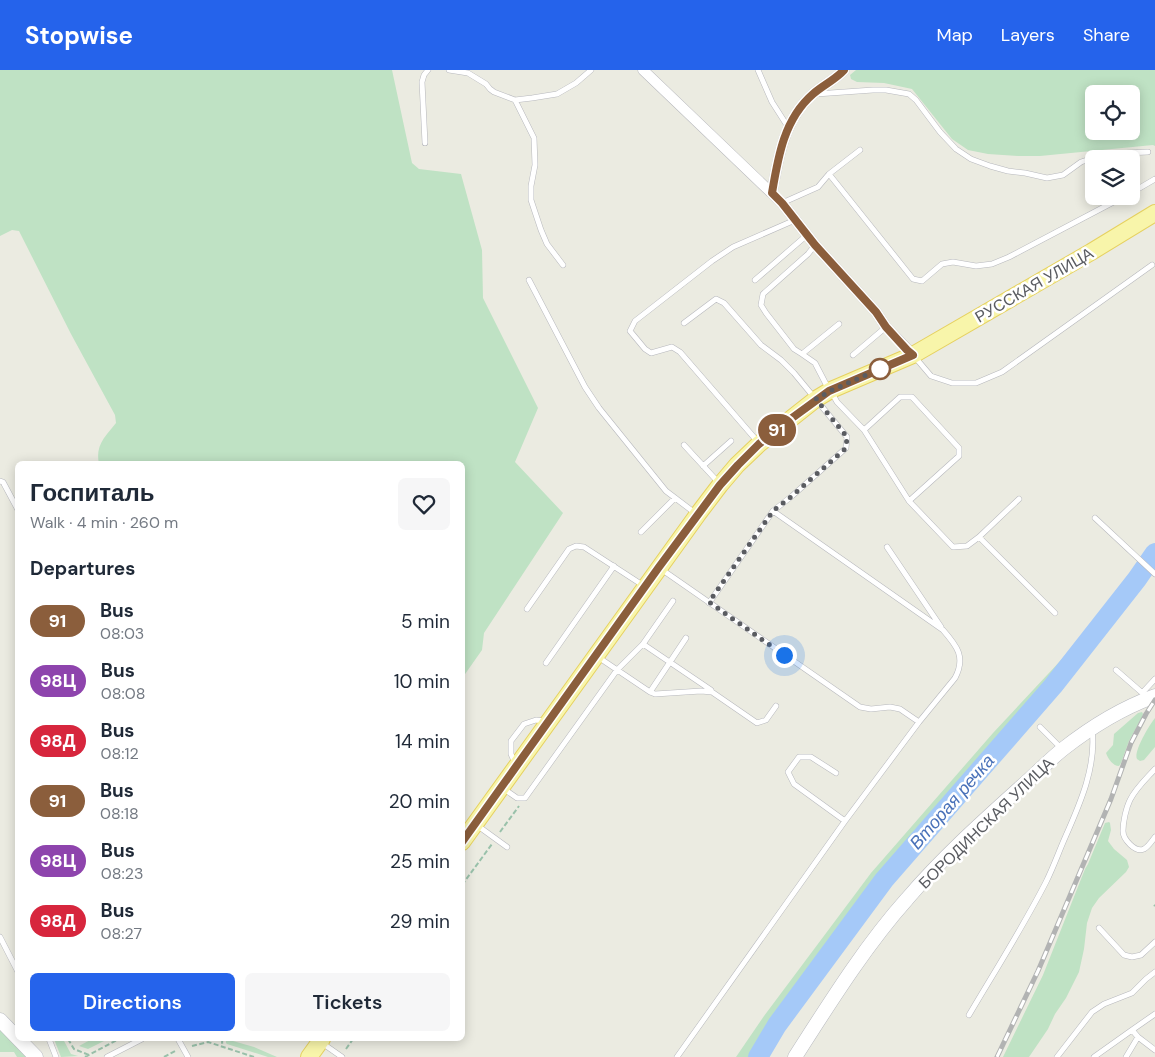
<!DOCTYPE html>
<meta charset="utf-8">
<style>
body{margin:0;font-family:"DM Sans",sans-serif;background:#f6f6f7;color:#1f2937;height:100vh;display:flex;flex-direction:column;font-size:19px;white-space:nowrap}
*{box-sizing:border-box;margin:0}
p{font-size:16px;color:#747a83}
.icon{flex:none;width:28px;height:28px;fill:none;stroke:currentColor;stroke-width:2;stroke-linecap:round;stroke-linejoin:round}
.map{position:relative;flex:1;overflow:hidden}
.drawer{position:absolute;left:15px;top:391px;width:450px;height:580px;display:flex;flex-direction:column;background:#fff;border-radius:8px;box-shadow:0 2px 12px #0003}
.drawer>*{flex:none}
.badge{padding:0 10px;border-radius:16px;font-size:18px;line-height:32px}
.tools{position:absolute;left:1085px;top:15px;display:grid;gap:10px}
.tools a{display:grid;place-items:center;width:55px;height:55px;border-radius:8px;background:#fff;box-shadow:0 2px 12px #0003;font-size:25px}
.you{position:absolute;width:25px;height:25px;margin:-12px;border:4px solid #fff;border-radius:50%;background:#1a73e8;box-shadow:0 0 0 8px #1a73e833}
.map>.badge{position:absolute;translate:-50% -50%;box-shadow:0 0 0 2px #fff}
h2{padding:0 15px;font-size:19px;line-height:45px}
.round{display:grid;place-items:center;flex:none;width:52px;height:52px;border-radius:8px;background:#f6f6f7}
.head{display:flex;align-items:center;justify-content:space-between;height:85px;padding:0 15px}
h1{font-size:24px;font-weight:600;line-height:38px}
.cta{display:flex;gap:10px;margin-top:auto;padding:10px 15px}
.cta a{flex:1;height:58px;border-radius:8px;background:#2563eb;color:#fff;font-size:20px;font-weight:600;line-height:58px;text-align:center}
.cta a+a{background:#f6f6f7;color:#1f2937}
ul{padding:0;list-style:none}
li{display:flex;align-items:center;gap:15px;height:60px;padding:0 15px}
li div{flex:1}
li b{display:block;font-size:19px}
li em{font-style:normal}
li .badge{min-width:55px;font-weight:700;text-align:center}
header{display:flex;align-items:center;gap:30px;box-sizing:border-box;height:70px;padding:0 25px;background:#2563eb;color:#fff}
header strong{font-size:24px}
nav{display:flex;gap:28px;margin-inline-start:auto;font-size:18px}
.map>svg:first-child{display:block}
.green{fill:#bfe2c4;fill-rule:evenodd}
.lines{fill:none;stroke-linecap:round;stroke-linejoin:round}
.river{stroke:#a5c9f8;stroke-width:20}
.lane-casing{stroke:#b7b8bd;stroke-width:6}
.street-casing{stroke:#b7b8bd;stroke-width:11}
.secondary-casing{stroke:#b7b9bf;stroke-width:15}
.primary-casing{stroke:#e6d160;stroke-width:18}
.path{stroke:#99c1aa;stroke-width:2;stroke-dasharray:5 2.5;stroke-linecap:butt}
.lane{stroke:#fff;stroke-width:5}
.street{stroke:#fff;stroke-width:10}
.secondary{stroke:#fff;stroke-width:14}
.primary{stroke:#f8f5aa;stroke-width:16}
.rail-casing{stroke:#b2b3b3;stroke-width:5}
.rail{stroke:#fff;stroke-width:3;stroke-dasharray:9;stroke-linecap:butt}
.line-casing{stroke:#fff;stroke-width:11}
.line{stroke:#8b5e3c;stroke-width:8}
.walk{stroke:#5a5c61;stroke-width:5;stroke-dasharray:0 9}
.stop-dot{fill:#fff;stroke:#8b5e3c;stroke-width:2.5}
.labels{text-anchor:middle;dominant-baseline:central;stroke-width:5;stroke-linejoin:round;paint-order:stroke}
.street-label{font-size:16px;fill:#5a5c61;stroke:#fff}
.water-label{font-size:18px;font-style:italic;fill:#4a72b9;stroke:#fff}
</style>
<header>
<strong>Stopwise</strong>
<nav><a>Map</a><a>Layers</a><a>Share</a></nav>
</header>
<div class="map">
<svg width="1155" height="987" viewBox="0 0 1155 987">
<rect width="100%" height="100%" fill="#ebebe1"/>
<path class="green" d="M0,0H392L412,93L419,99L461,104L482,180L483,228L538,338L515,392L563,443L484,563L482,580L463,607L462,394H99C95,375 105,367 116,353L115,345L71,264L19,161L12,160L0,166Z
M856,0H1155V76L1153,75L1040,86H1018L988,84L968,80L952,69L912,19L884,13L857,12L851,9L850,5ZM1094,24H1131V61H1094Z
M1076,574L1077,580L880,803L771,953L750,987H736L764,946L871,803L993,663Z
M1142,642L1143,644L1142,647L1129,671L1121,693L1119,696C1113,696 1108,689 1106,683L1113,675L1114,664L1138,643Z
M1155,648V677L1144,690L1140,691C1139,690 1138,690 1137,689C1133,682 1150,654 1155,648Z
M1109,752L1110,753L1111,760L1108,771L1114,779L1127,790L1129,797L1126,802L1099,828L1092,838L1087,853L1084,879L1079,902L1066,928L1055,944L1048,959L1029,987H1003L1043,905L1085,799L1088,794L1105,753Z
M0,960L26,987H17L14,982H0Z
M54,969H63L71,984L78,986L61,987Z
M92,969H108L88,979L79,976Z
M226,969L254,977L277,987H268L227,974L226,973Z"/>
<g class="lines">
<path class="river" d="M758,987L777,955L884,810L1053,616L1137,509L1155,483"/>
<defs>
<path id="lane" d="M449,0L468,3L486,14L490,19L494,22L515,30L532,28L557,24L576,13L591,0
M758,0L772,32L788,57
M816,24L873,20H886L909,24L916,30L940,62L956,79L971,89L990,96L1008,101L1025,103L1047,108L1063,105L1081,92L1105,84L1148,82
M515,30L534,68L535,95L531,116V130L541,160L547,174L563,195
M425,73L422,12L424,5L428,0
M829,104L913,209L922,211L942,194L953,192L976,196L992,194L1009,187L1125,126
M1131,123L1155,109
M782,133L818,117L829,104L860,80
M529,210L585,317L599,338L666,421L695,443
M755,210L807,165
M684,253L716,229L724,233L761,275L781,290L794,303L847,367L846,378L792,426L773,441L709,533
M802,284L794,279L766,243L761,235L763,224L808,184L815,175
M853,285L886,257
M914,286L931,306L952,313H976L1002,302L1152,195
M828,318L815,293L802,284L839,254
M832,323L837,332L864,360L909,431L953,477L967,476L979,467L1055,543
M864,360L900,327H912L959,378V386L909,431
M758,372L680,282L672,277L651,283L645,279L630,261L635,251L712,191L733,177L795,150
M684,375L719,413
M703,396L731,371
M0,411L3,412L18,440
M1095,448L1155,504
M641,462L675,428
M979,467L1019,429
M887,477L941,557
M661,499L860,637L871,639L890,637L900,639L919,652
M527,539L569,479L576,476L584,477L644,516
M643,574L711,620
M598,587L650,622L655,624L701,621L712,622L757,653L766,650L776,636
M546,593L614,496
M1116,600L1147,627
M650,622L686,568
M1143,622L1155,609
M1040,657L1062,679
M515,693L511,684V671L524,654L536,650L544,651
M1155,699C1146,709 1136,718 1130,730C1126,738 1123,752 1123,761C1123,769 1135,783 1144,779C1148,777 1152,771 1155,767
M836,703L811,687H799L788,702L794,714L845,751
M504,719L517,728H525L617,600L643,574L673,531
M478,756L507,777
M1099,858L1124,885L1132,887L1141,885L1155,872
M0,867L18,902
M969,945C995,901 1023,857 1046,812C1053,798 1058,784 1064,770C1079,736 1097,697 1092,659
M1132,960L1155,944
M49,969L56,987
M178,969L188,987
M322,973L342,987
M107,987L142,969
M677,987L845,751L919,652L955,608C966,587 957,576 943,560L773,441
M1057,987L1092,942L1104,934L1132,923L1146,909L1155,902
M1094,987L1132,960L1138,967
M1126,987L1138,967L1155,980"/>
<path id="street" d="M643,0L782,133L815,175L876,242L886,257L913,285
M772,123C778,88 784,49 813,24C823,15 835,10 844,0"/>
<path id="secondary" d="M0,950L36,987
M795,987C829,934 865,876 907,829C942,788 981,753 1021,717C1035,705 1048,691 1063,679C1091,657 1122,638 1155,626"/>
<path id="primary" d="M462,772L698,444L720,415L737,395L759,374L816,329L831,320L913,285L1091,182L1155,143
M309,987L322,969"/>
</defs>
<use href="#lane" class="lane-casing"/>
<use href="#street" class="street-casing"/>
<use href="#secondary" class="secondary-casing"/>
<use href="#primary" class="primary-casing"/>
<path class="path" d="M500,762L519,736
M462,815L492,774
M1154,835L1155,836
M68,969L74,979L89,985
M223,969L222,972L223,977
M192,976L208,972L254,987
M346,979L353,969
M85,987L119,969
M164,987L175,981"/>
<use href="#lane" class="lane"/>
<use href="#street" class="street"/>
<use href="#secondary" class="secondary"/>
<use href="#primary" class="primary"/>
<defs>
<path id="rail" d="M997,987L1038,901L1111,729L1131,673L1146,644L1155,630"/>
</defs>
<use href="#rail" class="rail-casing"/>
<use href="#rail" class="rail"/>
</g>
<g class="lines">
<defs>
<path id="line" d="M462,772L659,497L720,415L738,395L759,374L792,348L829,321L913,285L907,280L886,257L876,242L815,175L782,133L772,123C778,87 784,49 813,24C823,15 835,10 844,0"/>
</defs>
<use href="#line" class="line-casing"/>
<use href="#line" class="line"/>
<path class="walk" d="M784,585L709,532L773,441L792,426L846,378L847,367L816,329L832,320L880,299"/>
</g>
<circle class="stop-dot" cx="880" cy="299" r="10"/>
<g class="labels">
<g class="street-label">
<text transform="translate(1034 215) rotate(-30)">РУССКАЯ УЛИЦА</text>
<text transform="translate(986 753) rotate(-44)">БОРОДИНСКАЯ УЛИЦА</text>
</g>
<g class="water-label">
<text transform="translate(952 732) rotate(-49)">Вторая речка</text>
</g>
</g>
</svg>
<div class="tools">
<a><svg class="icon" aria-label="locate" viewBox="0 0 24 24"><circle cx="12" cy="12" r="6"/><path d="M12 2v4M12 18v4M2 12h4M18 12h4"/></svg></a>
<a><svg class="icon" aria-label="layers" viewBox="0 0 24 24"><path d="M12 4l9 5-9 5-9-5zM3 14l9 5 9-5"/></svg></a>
</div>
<div class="you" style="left:784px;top:585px"></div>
<b class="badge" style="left:777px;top:360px;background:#8b5e3c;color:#fff">91</b>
<section class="drawer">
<div class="head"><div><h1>Госпиталь</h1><p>Walk · 4 min · 260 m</p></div><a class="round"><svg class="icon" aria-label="heart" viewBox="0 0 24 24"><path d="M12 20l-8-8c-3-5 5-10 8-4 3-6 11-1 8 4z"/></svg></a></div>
<h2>Departures</h2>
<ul>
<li><span class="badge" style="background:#8b5e3c;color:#fff">91</span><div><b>Bus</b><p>08:03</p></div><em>5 min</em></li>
<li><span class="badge" style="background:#8e44ad;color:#fff">98Ц</span><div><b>Bus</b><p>08:08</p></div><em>10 min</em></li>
<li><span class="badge" style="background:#d7263d;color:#fff">98Д</span><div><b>Bus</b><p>08:12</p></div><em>14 min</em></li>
<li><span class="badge" style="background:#8b5e3c;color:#fff">91</span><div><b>Bus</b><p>08:18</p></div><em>20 min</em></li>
<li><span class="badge" style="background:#8e44ad;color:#fff">98Ц</span><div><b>Bus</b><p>08:23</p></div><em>25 min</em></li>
<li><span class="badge" style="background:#d7263d;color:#fff">98Д</span><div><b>Bus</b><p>08:27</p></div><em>29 min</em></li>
</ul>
<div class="cta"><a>Directions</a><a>Tickets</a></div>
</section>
</div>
